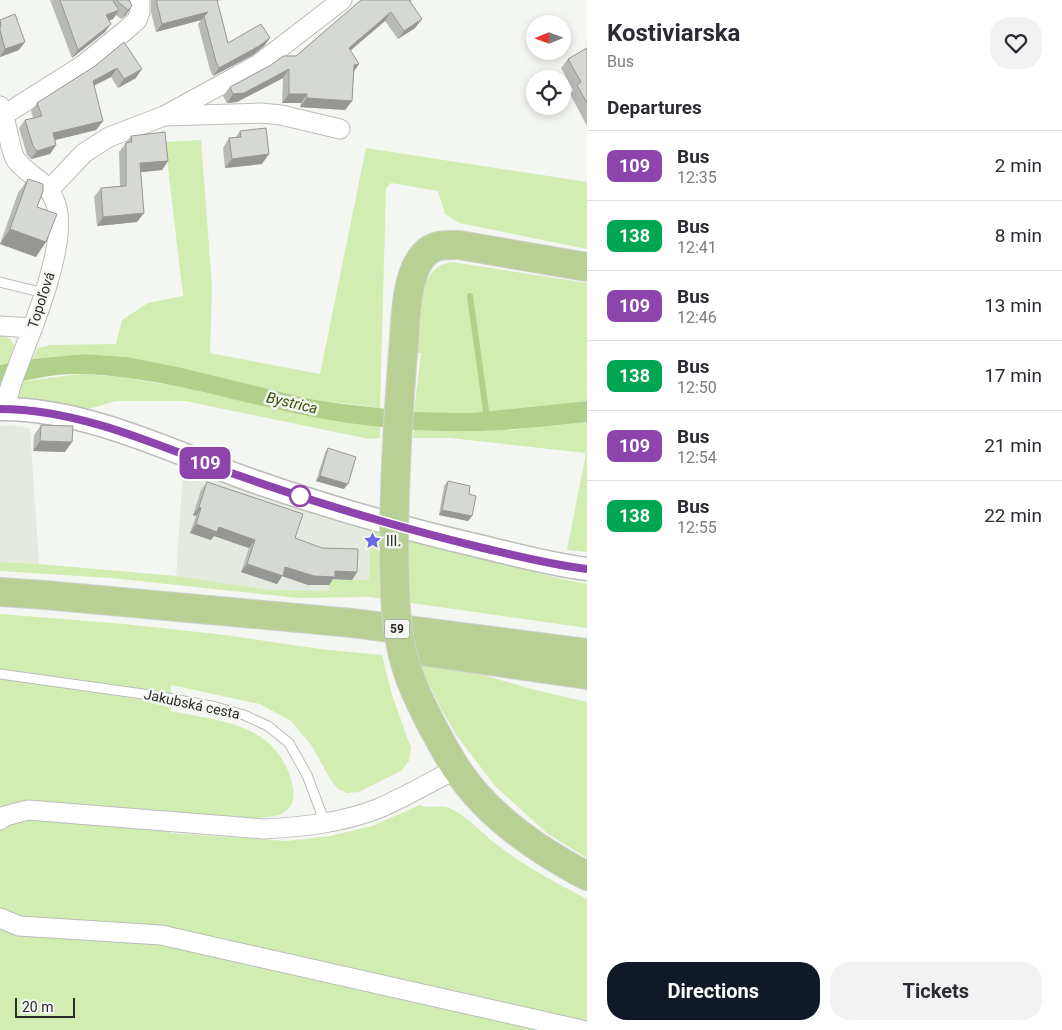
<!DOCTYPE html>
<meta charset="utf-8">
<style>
body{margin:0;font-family:Roboto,sans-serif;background:#f2f2f3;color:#2b2b33;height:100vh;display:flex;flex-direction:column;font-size:19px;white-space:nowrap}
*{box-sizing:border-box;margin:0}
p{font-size:16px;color:#7c7c81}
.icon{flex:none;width:28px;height:28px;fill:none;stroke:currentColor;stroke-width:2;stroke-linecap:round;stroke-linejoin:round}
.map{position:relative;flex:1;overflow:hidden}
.drawer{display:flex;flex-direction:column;background:#fff;width:475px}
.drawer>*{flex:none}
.badge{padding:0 10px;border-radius:8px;font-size:18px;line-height:32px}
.needle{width:32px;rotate:269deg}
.controls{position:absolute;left:526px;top:15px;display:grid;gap:10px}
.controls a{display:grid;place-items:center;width:45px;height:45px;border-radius:50%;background:#fff;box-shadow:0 2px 8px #0003;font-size:25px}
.scale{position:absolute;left:15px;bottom:12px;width:60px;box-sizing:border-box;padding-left:5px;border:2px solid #2b2b2a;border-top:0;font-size:14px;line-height:18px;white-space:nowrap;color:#2b2b2a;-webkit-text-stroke:4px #f4f6f2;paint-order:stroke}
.map>.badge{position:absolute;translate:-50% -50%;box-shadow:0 0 0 2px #fff}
h2{padding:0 20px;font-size:19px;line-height:45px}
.round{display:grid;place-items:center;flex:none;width:52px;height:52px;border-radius:20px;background:#f2f2f3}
.summary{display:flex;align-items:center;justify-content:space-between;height:85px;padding:0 20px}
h1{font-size:24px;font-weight:700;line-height:38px}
.button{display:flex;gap:10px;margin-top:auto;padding:10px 20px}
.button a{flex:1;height:58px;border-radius:20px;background:#111827;color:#fff;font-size:20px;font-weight:700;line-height:58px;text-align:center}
.button a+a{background:#f2f2f3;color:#2b2b33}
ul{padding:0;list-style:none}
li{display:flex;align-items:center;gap:15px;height:70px;padding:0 20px;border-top:1px solid #e1e1e2}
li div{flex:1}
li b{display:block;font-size:19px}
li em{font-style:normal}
li .badge{min-width:55px;font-weight:700;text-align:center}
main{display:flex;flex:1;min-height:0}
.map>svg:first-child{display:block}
.built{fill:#e5eae0}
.green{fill:#d2edb1}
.water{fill:#b1d18b}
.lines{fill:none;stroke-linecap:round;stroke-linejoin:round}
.stream{stroke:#b1d18b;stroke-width:6}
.service-casing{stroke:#bbbdb9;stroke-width:11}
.minor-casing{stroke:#bbbdb9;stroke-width:21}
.tertiary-casing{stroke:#bbbdb9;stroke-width:25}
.primary-casing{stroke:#d0d0d0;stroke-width:30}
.service{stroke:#fff;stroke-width:9}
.minor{stroke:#fff;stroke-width:19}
.tertiary{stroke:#fff;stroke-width:22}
.primary{stroke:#b8d093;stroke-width:28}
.primary-bridge-casing{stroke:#d0d0d0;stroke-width:30;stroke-linecap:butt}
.primary-bridge{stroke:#b8d093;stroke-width:28}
.wall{fill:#b8bab6}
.shaded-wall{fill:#969794}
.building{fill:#d6d8d4;stroke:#969794}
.line-casing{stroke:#fff;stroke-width:11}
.line{stroke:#8e44ad;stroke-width:8}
.stop-dot{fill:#fff;stroke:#8e44ad;stroke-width:2.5}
.labels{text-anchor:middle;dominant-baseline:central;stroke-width:5;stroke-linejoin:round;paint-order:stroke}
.shield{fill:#f4f6f2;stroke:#676866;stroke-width:1}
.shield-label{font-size:12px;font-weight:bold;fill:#2b2b2a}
.street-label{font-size:14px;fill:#2b2b2a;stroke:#f4f6f2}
.poi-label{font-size:14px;fill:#2b2b2a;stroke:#f4f6f2;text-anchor:start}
.water-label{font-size:15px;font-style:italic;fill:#385204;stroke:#f4f6f2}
</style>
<main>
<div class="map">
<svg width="587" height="1030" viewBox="0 0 587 1030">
<rect width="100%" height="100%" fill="#f4f6f2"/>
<path class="built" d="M9,425L30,428L39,564L0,562V426Z
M183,470L370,528L369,580L330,579L329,591L271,590L176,576Z"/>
<path class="green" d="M201,140L212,286L210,353L320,374L366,148L587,182V249L459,223L445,214L438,191L391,183L386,188L380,408L310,399L178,367L127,357L84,354L32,359L38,348L50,345L116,344L122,320L148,303L183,296L165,142Z
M452,262L587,283V401L471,413L414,412L421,353H416C418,328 415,279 441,265C444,264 448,263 452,262Z
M0,333L10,339L15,346L8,364L0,365Z
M81,374L120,377L180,387L307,415L380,426V438L369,439L185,401H116L92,408L77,409L23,399L17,397L24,381Z
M587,422V552L567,550L586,453L450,438H413L414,430L470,431L511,430Z
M370,528L557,578L587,584V628L369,597L298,598L111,578L0,571V562L39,564L176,576L271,590L329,591V579L369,580Z
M0,614L125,624L225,635L320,649L382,655L392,695L411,748L409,761L401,771L359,792L347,793L338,789L330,779L312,746L291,721L260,704L171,685V711C224,722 278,723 293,787C295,797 293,807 283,813C265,824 194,814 170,812V833L287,841L330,836L372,826L420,805C429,809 438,805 447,807C466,814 482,834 499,846C526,867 556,883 587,899V1030H0Z
M419,664L469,671L532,689L587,702V858L548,834L495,786L457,736L441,709Z"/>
<path class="water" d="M84,354L127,357L178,367L310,399L343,404L414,412L471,413L587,401V422C548,426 509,431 470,431C427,432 384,428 342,422C255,409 171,377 82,374C55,373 27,380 0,386V365L32,359Z"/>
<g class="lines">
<path class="stream" d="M470,296L487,418"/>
<defs>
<path id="service" d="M0,282L44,293
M0,674L150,695L212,706L244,715L268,726L289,743L307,775L325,823"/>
<path id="minor" d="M0,106C7,120 10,152 16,160C32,180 50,180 57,208C66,245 35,322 21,358C15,375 7,391 6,409
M4,115L83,65L126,30L137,20L140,12V0
M166,116L261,113L281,115L340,129
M50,189L84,153L109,137L164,116L259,64L342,0
M0,326L33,328
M0,820L5,816L28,810L264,829C301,827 341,823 377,809C404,798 430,782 456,769
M0,918L19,926L161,935L582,1030"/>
<path id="tertiary" d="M0,409C81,408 165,448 239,476C320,505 404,529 487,548C520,556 553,565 587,569"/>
<path id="primary" d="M403,352C406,323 404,265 431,249C439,244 450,245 459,245L587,267
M0,592L45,595L352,623L587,653
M414,650L587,675
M433,728C441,741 447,755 456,768C487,816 537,850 587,876"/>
</defs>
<use href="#service" class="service-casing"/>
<use href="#minor" class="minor-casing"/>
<use href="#tertiary" class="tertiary-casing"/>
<use href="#primary" class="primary-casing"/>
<use href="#service" class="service"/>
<use href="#minor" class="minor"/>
<use href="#tertiary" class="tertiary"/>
<use href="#primary" class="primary"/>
<defs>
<path id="primary-bridge" d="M403,352C398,417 394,483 394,549C395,584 394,620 403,655C409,681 421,704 433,728"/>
</defs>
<use href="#primary-bridge" class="primary-bridge-casing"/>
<use href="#primary-bridge" class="primary-bridge"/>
</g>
<path class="wall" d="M50,0H129L132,6L126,15L121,19L116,15L113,19L109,21L105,32L72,58Z
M151,0H222L217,1L228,43L270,38L264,46L253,55L213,76L210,70L198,24L201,20L156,32L151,12Z
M361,0H412L410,2L422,19L415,28L398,39L385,21L350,50L354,72L352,101L345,110L300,107L301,103H282L283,78L237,102L227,103L223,96L230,87L296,56Z
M0,20L19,50L0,57Z
M124,42L136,78L118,88L111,77L94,86L103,121L96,130L55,140L56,145L50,154L31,159L27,155L19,128L25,120L33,118L31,111L37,103L95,66Z
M587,48V126L570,94L573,90L561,68L568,59Z
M240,131L262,164L225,168L223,148L229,138L236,137Z
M131,136L168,161L162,170L141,172L137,222L97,226L94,197L101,188L120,186L119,152Z
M28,179L37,207L36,257L0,244L18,193Z
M41,425L65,452L33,451L34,435Z
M328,448L344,489L316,481L325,453Z
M448,481L469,494L472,516L468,521L439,515L444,486Z
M207,482L295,538L357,572L352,580L333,579L329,585H308L282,576L277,584L241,572L249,548L214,536L211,540L190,533L196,516L193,515L201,490Z"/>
<path class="shaded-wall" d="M132,6L126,15L121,19L128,10Z
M119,10L113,19L100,24L106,15Z
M208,12L201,20L156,32L162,24Z
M391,12L385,21L343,57L349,48Z
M422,19L415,28L398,39L404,31Z
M111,24L105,32L72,58L78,50Z
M270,38L264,46L253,55L213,76L219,68Z
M25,42L19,50L0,57L5,49Z
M359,64L353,73L354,65Z
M117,68L111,77L87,89L93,81Z
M142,69L136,78L118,88L124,79Z
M289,69L283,78L237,102L227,103L233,94Z
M289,94H307L301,103H282Z
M307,98L352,101L345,110L300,107Z
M103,121L96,130L47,142L53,133Z
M56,145L50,154L31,159L37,151Z
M269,154L262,164L225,168L232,159Z
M168,161L162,170L133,173L140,163Z
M144,213L137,222L97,226L103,217Z
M10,229L46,242L36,257L0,244Z
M40,441L72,442L65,452L33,451Z
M320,476L348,484L344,489L316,481Z
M199,507L201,508L196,516L193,515Z
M442,510L472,516L468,521L439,515Z
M196,524L219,527L255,540L249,548L214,536L211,540L190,533Z
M247,564L335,571L357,572L352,580L333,579L329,585H308L282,576L277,584L241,572Z"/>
<path class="building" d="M60,0H114L113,1L119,10L106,15L111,24L78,50Z
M116,0H129L132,6L128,10Z
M157,0H217L228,43L261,24L270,38L259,46L219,68L216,62L204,16L208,12L162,24L157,4Z
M361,0H409L422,19L404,31L391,12L349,48L359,64L354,65L352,101L307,98V94H289V69L244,93L233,94L230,87L271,65L283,56H296Z
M15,14L25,42L5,49L0,30V27L1,26L0,20Z
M124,42L142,69L124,79L117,68L93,81L103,121L53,133L56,145L37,151L33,146L25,120L42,116L37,103L95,66Z
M587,48V103L577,85L581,82L568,59Z
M266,128L269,154L232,159L229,138L241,137L240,131Z
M165,132L168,161L140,163L144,213L103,217L101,188L126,186V143L132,142L131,136Z
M28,179L43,184V191L37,207L57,214L46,242L10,229Z
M41,425L73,426L72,442L40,441Z
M328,448L356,457L348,484L320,476Z
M448,481L470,486L469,494L476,496L472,516L442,510Z
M207,482L303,514L295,538L322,548L358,549L357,572L335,571V577L314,576L285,567L283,576L247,564L255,540L219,527L217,532L196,524L201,508L199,507Z"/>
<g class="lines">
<defs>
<path id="line" d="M0,409C82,409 164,448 240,476C319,504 401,528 483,548C517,556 552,565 587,569"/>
</defs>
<use href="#line" class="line-casing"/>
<use href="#line" class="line"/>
</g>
<defs>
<symbol id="sight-bare" viewBox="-9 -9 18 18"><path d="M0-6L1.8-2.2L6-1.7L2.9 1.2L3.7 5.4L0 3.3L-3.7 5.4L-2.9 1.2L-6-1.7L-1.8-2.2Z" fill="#666ae3" stroke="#f4f6f2" stroke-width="2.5" paint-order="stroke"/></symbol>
</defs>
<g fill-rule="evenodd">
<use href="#sight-bare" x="360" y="528" width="25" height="25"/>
</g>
<circle class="stop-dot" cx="300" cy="496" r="10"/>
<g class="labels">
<rect class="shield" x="384.5" y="619.5" width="25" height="19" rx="4"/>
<g class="shield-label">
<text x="397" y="629">59</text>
</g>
<g class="street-label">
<text transform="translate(41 300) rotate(-72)">Topoľová</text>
<text transform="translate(192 704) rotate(12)">Jakubská cesta</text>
</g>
<g class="poi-label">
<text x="386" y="541">III.</text>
</g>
<g class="water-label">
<text transform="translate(292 403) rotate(13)">Bystrica</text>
</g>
</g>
</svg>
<div class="controls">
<a><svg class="needle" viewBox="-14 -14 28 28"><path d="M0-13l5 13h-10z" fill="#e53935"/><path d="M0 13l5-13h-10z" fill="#7c7c81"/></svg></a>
<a><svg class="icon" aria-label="locate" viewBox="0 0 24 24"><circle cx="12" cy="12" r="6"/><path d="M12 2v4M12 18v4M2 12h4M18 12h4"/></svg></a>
</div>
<div class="scale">20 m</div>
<b class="badge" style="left:205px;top:463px;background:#8e44ad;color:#fff">109</b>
</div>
<section class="drawer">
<div class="summary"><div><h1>Kostiviarska</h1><p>Bus</p></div><a class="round"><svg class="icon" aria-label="heart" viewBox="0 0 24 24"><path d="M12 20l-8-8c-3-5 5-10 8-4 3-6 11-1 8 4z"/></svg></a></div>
<h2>Departures</h2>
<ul>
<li><span class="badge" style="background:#8e44ad;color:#fff">109</span><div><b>Bus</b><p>12:35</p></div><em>2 min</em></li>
<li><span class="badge" style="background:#00a651;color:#fff">138</span><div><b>Bus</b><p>12:41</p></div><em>8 min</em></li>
<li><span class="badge" style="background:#8e44ad;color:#fff">109</span><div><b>Bus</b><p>12:46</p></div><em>13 min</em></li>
<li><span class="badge" style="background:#00a651;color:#fff">138</span><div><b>Bus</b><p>12:50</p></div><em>17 min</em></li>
<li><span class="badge" style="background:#8e44ad;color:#fff">109</span><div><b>Bus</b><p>12:54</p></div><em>21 min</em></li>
<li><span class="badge" style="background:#00a651;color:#fff">138</span><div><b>Bus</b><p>12:55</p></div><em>22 min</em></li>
</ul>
<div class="button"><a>Directions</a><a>Tickets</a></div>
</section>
</main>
